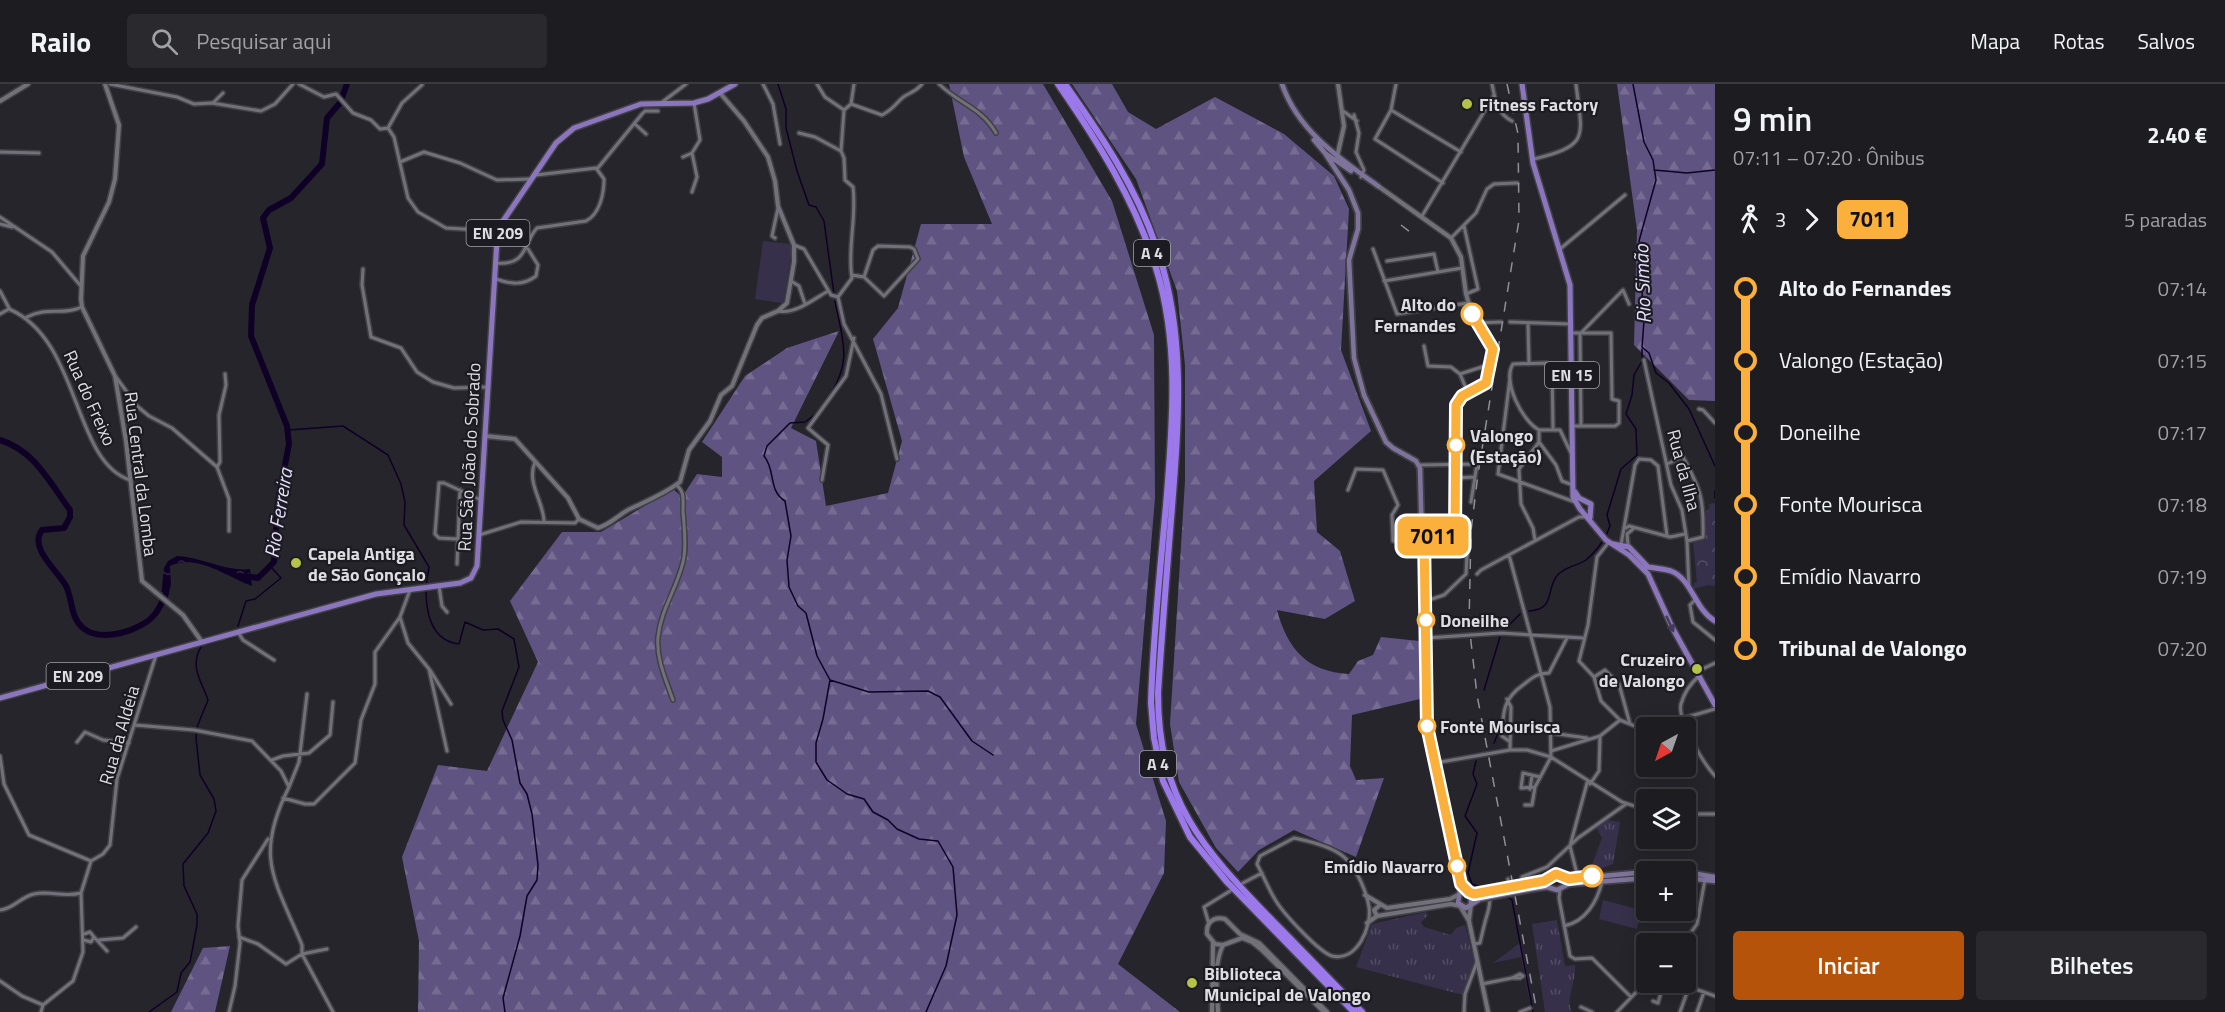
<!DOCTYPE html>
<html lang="pt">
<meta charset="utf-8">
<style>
body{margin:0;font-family:"Titillium Web",sans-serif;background:#29292e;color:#f1f3f6;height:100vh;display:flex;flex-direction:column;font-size:22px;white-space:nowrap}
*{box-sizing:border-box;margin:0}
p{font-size:20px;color:#a0a1a5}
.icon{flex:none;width:33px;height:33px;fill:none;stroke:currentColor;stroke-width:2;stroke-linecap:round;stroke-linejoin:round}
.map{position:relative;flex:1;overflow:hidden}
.sheet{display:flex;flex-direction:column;background:#1c1c21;width:510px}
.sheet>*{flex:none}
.badge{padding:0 12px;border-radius:9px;font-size:21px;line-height:39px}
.needle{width:39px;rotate:220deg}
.tools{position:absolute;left:1636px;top:633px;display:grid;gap:12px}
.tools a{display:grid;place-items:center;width:60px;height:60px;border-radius:6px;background:#1c1c21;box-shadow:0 3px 15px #0003,0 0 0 2px #3a3a3f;font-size:30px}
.map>.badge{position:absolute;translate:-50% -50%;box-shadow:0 0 0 3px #fff}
.legs{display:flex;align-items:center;gap:9px;height:66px;padding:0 18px;font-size:20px}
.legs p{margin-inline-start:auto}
.summary{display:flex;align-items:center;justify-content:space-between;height:102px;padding:0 18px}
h1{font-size:33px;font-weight:600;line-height:45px}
.button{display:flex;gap:12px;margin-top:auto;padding:12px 18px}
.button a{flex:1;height:69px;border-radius:6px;background:#b45309;color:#fff;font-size:24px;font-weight:600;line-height:69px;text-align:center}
.button a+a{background:#29292e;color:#f1f3f6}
ul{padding:0 18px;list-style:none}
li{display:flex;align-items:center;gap:21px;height:72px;font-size:22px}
li i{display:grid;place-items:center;width:9px;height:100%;margin:0 8px;background:currentColor}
li i::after{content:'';width:15px;height:15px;margin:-8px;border:4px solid;border-radius:50%;background:#1c1c21}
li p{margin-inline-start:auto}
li:first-child i{background:linear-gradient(#0000 50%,currentColor 0)}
li:last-child i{background:linear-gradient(currentColor 50%,#0000 0)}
header{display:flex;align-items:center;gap:36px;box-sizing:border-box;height:84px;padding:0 30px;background:#1c1c21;border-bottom:2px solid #3a3a3f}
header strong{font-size:28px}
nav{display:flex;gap:33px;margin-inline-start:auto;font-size:21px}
.search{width:420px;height:54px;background:#29292e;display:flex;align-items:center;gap:15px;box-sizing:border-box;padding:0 21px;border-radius:6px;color:#a0a1a5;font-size:22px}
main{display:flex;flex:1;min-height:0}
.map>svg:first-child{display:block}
.grass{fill:url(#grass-tufts)}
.forest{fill:url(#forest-firs)}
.park{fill:url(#park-crowns)}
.garden{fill:#37304b}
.water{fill:url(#water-ripples)}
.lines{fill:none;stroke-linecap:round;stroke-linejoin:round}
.stream{stroke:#0f0126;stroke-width:1.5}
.river{stroke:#0f0126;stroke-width:6}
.minor-casing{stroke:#414045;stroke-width:6}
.tertiary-casing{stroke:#414045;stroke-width:7}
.secondary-casing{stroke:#414045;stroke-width:8}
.primary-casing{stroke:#414045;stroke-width:8}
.motorway-casing{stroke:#414045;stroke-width:9}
.minor{stroke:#727079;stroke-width:3}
.tertiary{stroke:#727079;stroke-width:4}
.secondary{stroke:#7e739b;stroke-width:4.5}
.primary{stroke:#8b75bd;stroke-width:5}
.motorway{stroke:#9b79ea;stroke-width:6}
.rail{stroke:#919096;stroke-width:1.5;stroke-dasharray:10 10;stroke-linecap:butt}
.secondary-bridge-casing{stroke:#414045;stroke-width:8;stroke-linecap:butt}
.secondary-bridge{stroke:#7e739b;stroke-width:4.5}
.oneway{fill:#443a58}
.line-1-casing{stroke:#fff;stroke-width:14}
.line-1{stroke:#fbb03b;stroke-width:9}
.poi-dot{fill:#b5c24a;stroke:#1d1b22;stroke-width:2}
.stop-1-dot{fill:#fff;stroke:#fbb03b;stroke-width:3}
.labels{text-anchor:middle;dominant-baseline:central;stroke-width:4.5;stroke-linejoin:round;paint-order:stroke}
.shield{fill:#1d1b22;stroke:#a4a3a8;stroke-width:1.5}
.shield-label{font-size:16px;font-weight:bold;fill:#dedde2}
.poi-label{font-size:18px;font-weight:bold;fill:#dedde2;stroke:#1d1b22;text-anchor:start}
.stop-label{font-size:18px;font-weight:bold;fill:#dedde2;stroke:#1d1b22;text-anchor:start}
.street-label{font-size:18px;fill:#dedde2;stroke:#1d1b22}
.water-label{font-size:20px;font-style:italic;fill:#e5dffd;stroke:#1d1b22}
</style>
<header>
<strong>Railo</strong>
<div class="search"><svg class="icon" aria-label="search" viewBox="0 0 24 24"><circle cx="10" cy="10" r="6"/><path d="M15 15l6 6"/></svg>Pesquisar aqui</div>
<nav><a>Mapa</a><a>Rotas</a><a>Salvos</a></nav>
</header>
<main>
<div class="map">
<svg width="1715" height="928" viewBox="0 0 1715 928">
<defs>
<pattern id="grass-tufts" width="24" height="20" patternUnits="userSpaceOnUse" patternTransform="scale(1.5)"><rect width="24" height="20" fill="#37304b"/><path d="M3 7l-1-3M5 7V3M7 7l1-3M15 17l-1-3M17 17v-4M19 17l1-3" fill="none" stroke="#544e65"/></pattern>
<pattern id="forest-firs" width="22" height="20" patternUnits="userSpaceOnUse" patternTransform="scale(1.5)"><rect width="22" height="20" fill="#5f5382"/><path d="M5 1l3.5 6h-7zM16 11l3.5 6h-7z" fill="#766b93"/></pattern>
<pattern id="park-crowns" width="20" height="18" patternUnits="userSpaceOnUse" patternTransform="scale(1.5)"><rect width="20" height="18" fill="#37304b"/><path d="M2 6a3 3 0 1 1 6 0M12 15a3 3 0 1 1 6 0" fill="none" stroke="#544e65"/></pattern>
<pattern id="water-ripples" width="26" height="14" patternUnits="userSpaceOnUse" patternTransform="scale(1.5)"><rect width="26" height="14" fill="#0f0126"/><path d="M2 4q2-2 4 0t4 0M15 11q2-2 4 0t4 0" fill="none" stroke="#322645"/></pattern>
</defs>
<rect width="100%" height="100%" fill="#26252c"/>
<path class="grass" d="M1607,736L1620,738L1613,780L1589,789L1602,754L1596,743Z
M1426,828L1428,831L1421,838L1424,843L1451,851L1456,844L1465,841L1475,880L1463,911L1356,883L1372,840Z
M1557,836L1565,882L1575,881C1576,899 1565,916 1572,928H1545L1532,840Z"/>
<path class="forest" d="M949,0H1043L1112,117L1154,251L1155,414L1136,640L1166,737L1164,789L1118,880L1180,928H418L419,857L402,773L438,681L487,687L538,578L510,517L562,448H601L673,405L680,411L684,410L697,390L722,393V373L702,358L745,292L787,264L839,247L791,344L816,357L826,422L888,409L902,357L873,255L898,224L921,140H992L964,73Z
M1072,0H1112L1128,28L1156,45L1215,13L1284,50L1334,92L1349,125L1341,266L1371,347L1314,397L1317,448L1340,467L1355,517L1325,535L1277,526C1287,564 1307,588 1349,590L1358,577L1373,571L1381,553L1419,557L1420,615L1352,631L1350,682L1356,696L1384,694L1356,773L1294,746L1259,766L1238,788L1216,764L1179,698L1170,640L1185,397V281L1177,207L1136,95Z
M1617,0H1715V317L1689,316L1634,261L1637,146Z
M230,862L215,928H171L203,864Z"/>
<path class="park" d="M1713,419L1715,420V502L1708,501L1693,505L1694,499L1697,498L1693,458L1705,454V429L1710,423L1708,421Z"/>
<path class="garden" d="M763,157L791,160L792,163L784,217L781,219L755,215Z
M1603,816L1641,826L1637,845L1599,835Z
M1521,858L1534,928H1529L1531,924L1521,873L1493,879Z"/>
<path class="water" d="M177,472C202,473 226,488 250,485L252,502C227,493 197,469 170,482L171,500L167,516L161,512L164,484L168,477Z"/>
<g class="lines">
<path class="stream" d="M778,0L786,25V44L797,87L809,121L816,123L824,137L834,210
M1633,0L1644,58L1653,76L1656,96L1639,157L1644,168L1642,214L1639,225L1644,237L1642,263L1649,269L1656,289L1669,299L1689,325L1715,382
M1654,86L1687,89L1715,86
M830,311C853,275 842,255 835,217
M817,329L805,338L790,339L767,362L764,372C776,386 768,407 785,417L791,452L787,476L789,503L798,522L806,529L817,572L830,596L823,635L816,659V678L827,696L847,710L864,715L873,728L888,736L897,745L919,755L938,757L953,783L957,831L946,882L926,928
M288,346L343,342L388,371L401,400L405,418L404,441L429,483C423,511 424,556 459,560L465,538L483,546L498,545L514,555L519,583L502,627L503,636L512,656L520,699L527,710L532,730L538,781L537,796L527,812L520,852L503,914L505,928
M1715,407V414
M1606,452L1610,442L1607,431L1621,385L1637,371L1636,345L1626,330L1632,311L1634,291L1642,277V265
M1529,527C1555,525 1546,508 1556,493C1563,483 1577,482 1586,476C1592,471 1598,464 1602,458
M238,542L246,517L255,515L281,494L271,483
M1505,545L1520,530
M226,555L236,552
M208,560L221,556
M830,596L869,608L928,607L940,613L972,657L993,671
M1484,606L1500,553
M1493,638L1498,649L1494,659
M1476,677L1473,690L1477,700L1465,732L1477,749L1468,789L1472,800L1484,805
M1506,812L1512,816L1533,928
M149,928L177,908L181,889L190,878L197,841V830L184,802L183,780L208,749L216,727L214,715L200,691L196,654L197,643L208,616C202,598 189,583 201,563"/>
<path class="river" d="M0,356C34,366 50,399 70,426V433L64,444L42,446C28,464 59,488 66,502C73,516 70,533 83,544C101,559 142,547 155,530C160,524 163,516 166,509
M245,492L258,494L274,478L278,417L289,360L287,342L251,252L252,221L270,164L263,134L269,126L291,114L322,80L327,34L340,19L347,0"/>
<defs>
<path id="minor" d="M110,0L177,13L194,20L212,19L261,27L275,20L293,0
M299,0L324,13L336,10L353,29L371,36L380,45L388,44L394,53L408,114L418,128L446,144L498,147
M763,0L773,20L780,60
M817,0L825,13L844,26
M939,0C958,19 982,24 996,49
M1396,0L1391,26L1375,55L1443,99
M1492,0C1495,15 1497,30 1512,37
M214,18L223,9
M661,19L686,0
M851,20L882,31C892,26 894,22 901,15C908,8 914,10 922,0
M844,26L851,20L854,0
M1391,26L1461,68
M1343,27L1357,37
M1354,31L1359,49L1356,68L1364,86L1361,93
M635,40L646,50
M388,44L402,19L422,1
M799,49L815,53L841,67
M0,68L39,69
M683,73L692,69L700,56L694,19
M1534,75C1591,61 1582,53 1576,0
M400,78L424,68L460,79L497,96L531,95
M597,85L642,30L645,27H658
M692,108L697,93L692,69
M1422,132L1494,11
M0,133L52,168L80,201
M0,140L12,143
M1464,142L1478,205L1466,210
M775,154L772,152L778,124
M1451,154L1476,129L1487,105L1494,100L1517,99
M794,161L804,165L831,211L838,213L852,194C847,164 857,134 853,103L845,96L844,74L841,67L844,26
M1373,165L1397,230L1468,219
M1560,165L1625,111
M1387,177L1434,170L1438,188
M496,179C528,182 523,159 537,144L586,137C600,130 604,109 604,95L596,84L536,91
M363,185L362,201L371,253L401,264L417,288L433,298L454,304L488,303
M852,191L864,193L884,212L918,175L914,165L910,163L878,162L873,166L864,193
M496,195C510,200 523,202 536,192L538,181L528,165
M791,197L799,202L805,220
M1384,197L1462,184
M0,207L9,224
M838,213L844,240L881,310L897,375
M778,227C794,231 814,215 828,207
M0,230L9,225C81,256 72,377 130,396
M27,233C48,222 62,232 82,223
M1510,238L1570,240
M1476,239L1501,238
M1528,240L1529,280
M1572,249H1611L1612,315L1619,317V339L1615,342H1573
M1424,262L1428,282L1451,283L1460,290L1468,309
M1644,276L1671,401L1682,426L1687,457L1689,503
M225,290L226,301L219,331L220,378L217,383L229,415V447
M1460,290L1491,280
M116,293L137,322L149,332L172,344L217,383
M1510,294L1498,390L1575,418
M1699,325L1703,326L1715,339
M1581,342L1580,250L1623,206L1629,220
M1553,344L1552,283L1547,279L1513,280C1502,297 1522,337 1539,346H1560L1571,369
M1539,358L1556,381L1562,397L1573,401
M535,378C526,399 544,418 544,438
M1667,380L1683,373C1701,406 1704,415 1703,453L1687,457
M1420,381L1477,380L1471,418
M1456,394L1474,393
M822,396L828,361L808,344L846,292L854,254
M1348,406L1356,385L1383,386L1398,421L1392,431L1393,457L1422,454
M1405,441L1422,439
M1626,444L1629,442L1670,453L1685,450
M479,451L521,438L575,439L579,435
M457,455L439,454L435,450L439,399H444L481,416
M1535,456L1533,444L1521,420L1519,385L1539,358V346
M1609,458L1597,473L1588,541L1579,577L1594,593L1601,617L1620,636
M1621,461L1635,381L1639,375L1651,376L1658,382L1667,452
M1628,461L1627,450L1633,445
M1509,471L1550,623L1551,673L1535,703L1521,704L1523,689L1540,693
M457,480L460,406
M1477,490L1481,486L1579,433H1586
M439,502L442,522L447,528
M1695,516L1690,521L1693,538L1715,556
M1426,517L1444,511L1466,490L1468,452L1455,451
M400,533L408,559L429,585L447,667
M238,548L243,556L274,576
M1426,554L1501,549L1583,554
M430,586L451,620
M1698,587L1715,579
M1699,592C1691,599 1684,609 1681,620C1677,636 1704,680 1715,692
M1594,593L1605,586L1619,600L1630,640
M1507,615L1511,623L1510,666
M673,616C666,596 656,575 658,553C661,525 677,504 683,478C687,462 684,443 683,427C683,417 685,407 676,401
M135,641L194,646L252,657L281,687L289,703C254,773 274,794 302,861V870L333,928
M1671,644L1684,634L1715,625
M1551,649L1587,654
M1509,657L1502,652C1503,628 1503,615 1523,601C1532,594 1537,589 1549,589L1567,554
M77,658L85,648L103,656L129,659
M1551,667L1600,652L1620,636L1647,647
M0,672L4,700L29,751L91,777
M272,676L283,672L309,669L330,651L333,618
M1435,679L1510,666H1527L1551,673L1622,718L1647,726
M1590,700L1599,687L1600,652
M289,703L299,678L307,610
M1530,705L1532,692
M283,714L305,720H314L355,679L361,636L375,600V568L400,533L410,506
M1525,721H1532L1535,703
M1686,730H1715
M1294,754C1309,757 1334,763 1345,774C1356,783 1367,809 1369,823C1372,843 1357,878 1332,872C1319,868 1284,830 1276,817C1269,806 1264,793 1257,780L1260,772Z
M1522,793L1547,783L1578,754L1626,720
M1578,794L1570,762L1587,699
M1243,799L1262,789
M1560,806L1559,814L1570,872L1575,875L1592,874L1630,912
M0,826C14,825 20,813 34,810C50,806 63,814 81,809
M1209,840L1204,823L1230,807
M1564,842C1585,838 1597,818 1602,798
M84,850L90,848L94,853L91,858L84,856
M94,853L107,867
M239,853L258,860L286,880L302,870L327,865
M99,856L123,854L136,843
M1474,860L1480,859C1482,850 1484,841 1487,831C1493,815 1484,804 1508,799V795
M1683,860L1697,840L1705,795
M1520,890L1523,892L1520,894H1512Z
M0,897L22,912L43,921
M1676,898L1715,912
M1482,900L1512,894
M1653,917L1658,919L1664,898
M1581,923L1592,928
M41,928L43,921L73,897L83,868L81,809L91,777L103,770L110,761L117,695L156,571
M229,928L235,902L240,859L238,842L242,796L268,755
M1464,928L1465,910L1477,878
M1520,928L1530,924
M1617,928L1647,897
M1680,928L1689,903
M1697,928L1704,908"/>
<path id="tertiary" d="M105,0L119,41L115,95L109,118L83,172L81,215L82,223L115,292L126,357L142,497L183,531L202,558
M0,17L28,0
M1337,73L1344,42L1338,0
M1378,102L1451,154L1461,173L1466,210L1474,236L1493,265L1486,299L1462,312L1456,321L1455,451L1424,453
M485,352L515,355L568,414L579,435L598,444C612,440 620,429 632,424C649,416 664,410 680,398L689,366L710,337L721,311L732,302L757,241L762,234L778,227L787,219L794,178V161L778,122L775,97L768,73L744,37L720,9
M1365,811L1387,824L1450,815L1458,811
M1377,832L1374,826L1379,822
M1469,836L1471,821
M1367,839L1377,832L1451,820L1460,822L1469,837L1488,928
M1212,928L1213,859
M1218,928C1217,906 1213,882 1223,861
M1324,928L1262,866L1252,858L1242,854L1223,861L1215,860L1207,850C1206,838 1214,832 1225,835L1240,850L1259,859L1327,928"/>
<path id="secondary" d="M1282,0C1298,47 1340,75 1378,102
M1314,56L1325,69L1351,87
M1325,69L1349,106L1358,129V145L1349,176L1354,274L1364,311L1386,358L1393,364L1416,377L1420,384L1427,642L1461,800L1458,819L1466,824L1480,815
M1686,788L1715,793
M1686,794L1715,797
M1532,799L1556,790L1569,795L1647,788
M1462,801L1471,811V821
M1533,805L1547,803L1557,806L1569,800L1647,794"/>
<path id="primary" d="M1522,0L1533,79L1570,201L1573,413L1580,425L1606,456L1629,471L1648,490L1672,543L1715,621
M1575,408L1579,414L1591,420L1590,434
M1613,460L1629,463L1648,483
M1648,483C1655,484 1664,485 1671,487C1692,495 1695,526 1715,537
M0,614L376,510L460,499L471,494L477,482L497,156L501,140L556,59L574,44L641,20L694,19L708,15L735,0"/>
<path id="motorway" d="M1058,0C1098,58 1135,116 1156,184C1179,257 1173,334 1167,410C1161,479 1153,549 1151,619L1154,654L1163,697L1190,753L1227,798L1354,928
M1065,0C1101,51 1136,103 1156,162C1186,247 1179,335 1172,423C1167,485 1162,547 1158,609C1158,716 1202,764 1273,837C1303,867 1332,898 1362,928"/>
</defs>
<use href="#minor" class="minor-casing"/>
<use href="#tertiary" class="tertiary-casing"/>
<use href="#secondary" class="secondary-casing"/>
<use href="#primary" class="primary-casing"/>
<use href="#motorway" class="motorway-casing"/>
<use href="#minor" class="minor"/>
<use href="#tertiary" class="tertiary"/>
<use href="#secondary" class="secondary"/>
<use href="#primary" class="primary"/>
<use href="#motorway" class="motorway"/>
<path class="rail" d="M1507,0L1518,50L1519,136L1478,390L1471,447L1469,540L1477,611L1537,928
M1401,141L1414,151"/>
<defs>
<path id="secondary-bridge" d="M1479,809L1532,799
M1480,815L1533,805"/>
</defs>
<use href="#secondary-bridge" class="secondary-bridge-casing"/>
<use href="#secondary-bridge" class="secondary-bridge"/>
</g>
<defs><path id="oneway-solid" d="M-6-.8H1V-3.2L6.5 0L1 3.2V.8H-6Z" transform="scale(1.5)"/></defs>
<use class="oneway" href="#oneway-solid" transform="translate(1670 540) rotate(65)"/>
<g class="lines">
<defs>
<path id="line-1" d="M1472,230L1493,265L1486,299L1462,312L1456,321L1455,451L1424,453L1427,642L1461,800L1469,808L1474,810L1544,797L1556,790L1569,795L1592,792"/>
</defs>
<use href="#line-1" class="line-1-casing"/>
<use href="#line-1" class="line-1"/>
</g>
<g class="poi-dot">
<circle cx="1467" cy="20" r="6"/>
<circle cx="296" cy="479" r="6"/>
<circle cx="1697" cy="585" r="6"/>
<circle cx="1192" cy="899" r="6"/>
</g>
<g class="stop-1-dot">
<circle cx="1472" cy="230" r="10"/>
<circle cx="1456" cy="361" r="8"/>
<circle cx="1426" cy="536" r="8"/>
<circle cx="1427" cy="642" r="8"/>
<circle cx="1457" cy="782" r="8"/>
<circle cx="1592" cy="792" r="10"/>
</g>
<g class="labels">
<g class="shield">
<rect x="466.5" y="136" width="63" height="26" rx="4.5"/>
<rect x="1134" y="156" width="36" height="26" rx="4.5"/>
<rect x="1545" y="278" width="54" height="26" rx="4.5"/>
<rect x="46.5" y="579" width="63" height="26" rx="4.5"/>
<rect x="1140" y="667" width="36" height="26" rx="4.5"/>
</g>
<g class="shield-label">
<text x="498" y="149">EN 209</text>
<text x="1152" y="169">A 4</text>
<text x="1572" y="291">EN 15</text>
<text x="78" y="592">EN 209</text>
<text x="1158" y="680">A 4</text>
</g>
<g class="poi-label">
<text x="1479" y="20">Fitness Factory</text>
<text x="308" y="469">Capela Antiga<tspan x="308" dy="21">de São Gonçalo</tspan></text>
<text x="1685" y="575" text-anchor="end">Cruzeiro<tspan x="1685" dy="21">de Valongo</tspan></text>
<text x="1204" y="889">Biblioteca<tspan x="1204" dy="21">Municipal de Valongo</tspan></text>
</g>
<g class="stop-label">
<text x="1456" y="220" text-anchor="end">Alto do<tspan x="1456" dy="21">Fernandes</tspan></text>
<text x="1470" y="351">Valongo<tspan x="1470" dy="21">(Estação)</tspan></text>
<text x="1440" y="536">Doneilhe</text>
<text x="1440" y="642">Fonte Mourisca</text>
<text x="1444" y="782" text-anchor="end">Emídio Navarro</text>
</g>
<g class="street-label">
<text transform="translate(90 314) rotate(66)">Rua do Freixo</text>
<text transform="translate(469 373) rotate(-87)">Rua São João do Sobrado</text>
<text transform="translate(1684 386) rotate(75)">Rua da Ilha</text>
<text transform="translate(141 390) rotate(83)">Rua Central da Lomba</text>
<text transform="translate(119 651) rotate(-74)">Rua da Aldeia</text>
</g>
<g class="water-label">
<text transform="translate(1642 200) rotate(-92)">Rio Simão</text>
<text transform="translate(278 429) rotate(-81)">Rio Ferreira</text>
</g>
</g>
</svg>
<div class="tools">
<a><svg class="needle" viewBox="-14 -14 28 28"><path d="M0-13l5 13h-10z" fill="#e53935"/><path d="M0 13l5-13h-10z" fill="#a0a1a5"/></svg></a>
<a><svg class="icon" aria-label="layers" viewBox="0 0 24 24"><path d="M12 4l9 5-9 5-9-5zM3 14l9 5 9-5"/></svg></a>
<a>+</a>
<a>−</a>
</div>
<b class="badge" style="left:1433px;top:452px;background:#fbb03b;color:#111">7011</b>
</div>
<section class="sheet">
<div class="summary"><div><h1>9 min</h1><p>07:11 – 07:20 · Ônibus</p></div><b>2.40 €</b></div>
<div class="legs"><svg class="icon" aria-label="walk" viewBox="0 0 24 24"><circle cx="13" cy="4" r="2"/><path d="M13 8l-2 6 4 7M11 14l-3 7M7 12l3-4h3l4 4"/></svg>3<svg class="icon" aria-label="forward" viewBox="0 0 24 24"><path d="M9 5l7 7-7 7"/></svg><b class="badge" style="background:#fbb03b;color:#111">7011</b><p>5 paradas</p></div>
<ul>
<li><i style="color:#fbb03b"></i><b>Alto do Fernandes</b><p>07:14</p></li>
<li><i style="color:#fbb03b"></i><span>Valongo (Estação)</span><p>07:15</p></li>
<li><i style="color:#fbb03b"></i><span>Doneilhe</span><p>07:17</p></li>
<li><i style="color:#fbb03b"></i><span>Fonte Mourisca</span><p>07:18</p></li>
<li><i style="color:#fbb03b"></i><span>Emídio Navarro</span><p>07:19</p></li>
<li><i style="color:#fbb03b"></i><b>Tribunal de Valongo</b><p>07:20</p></li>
</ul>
<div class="button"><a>Iniciar</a><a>Bilhetes</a></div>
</section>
</main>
